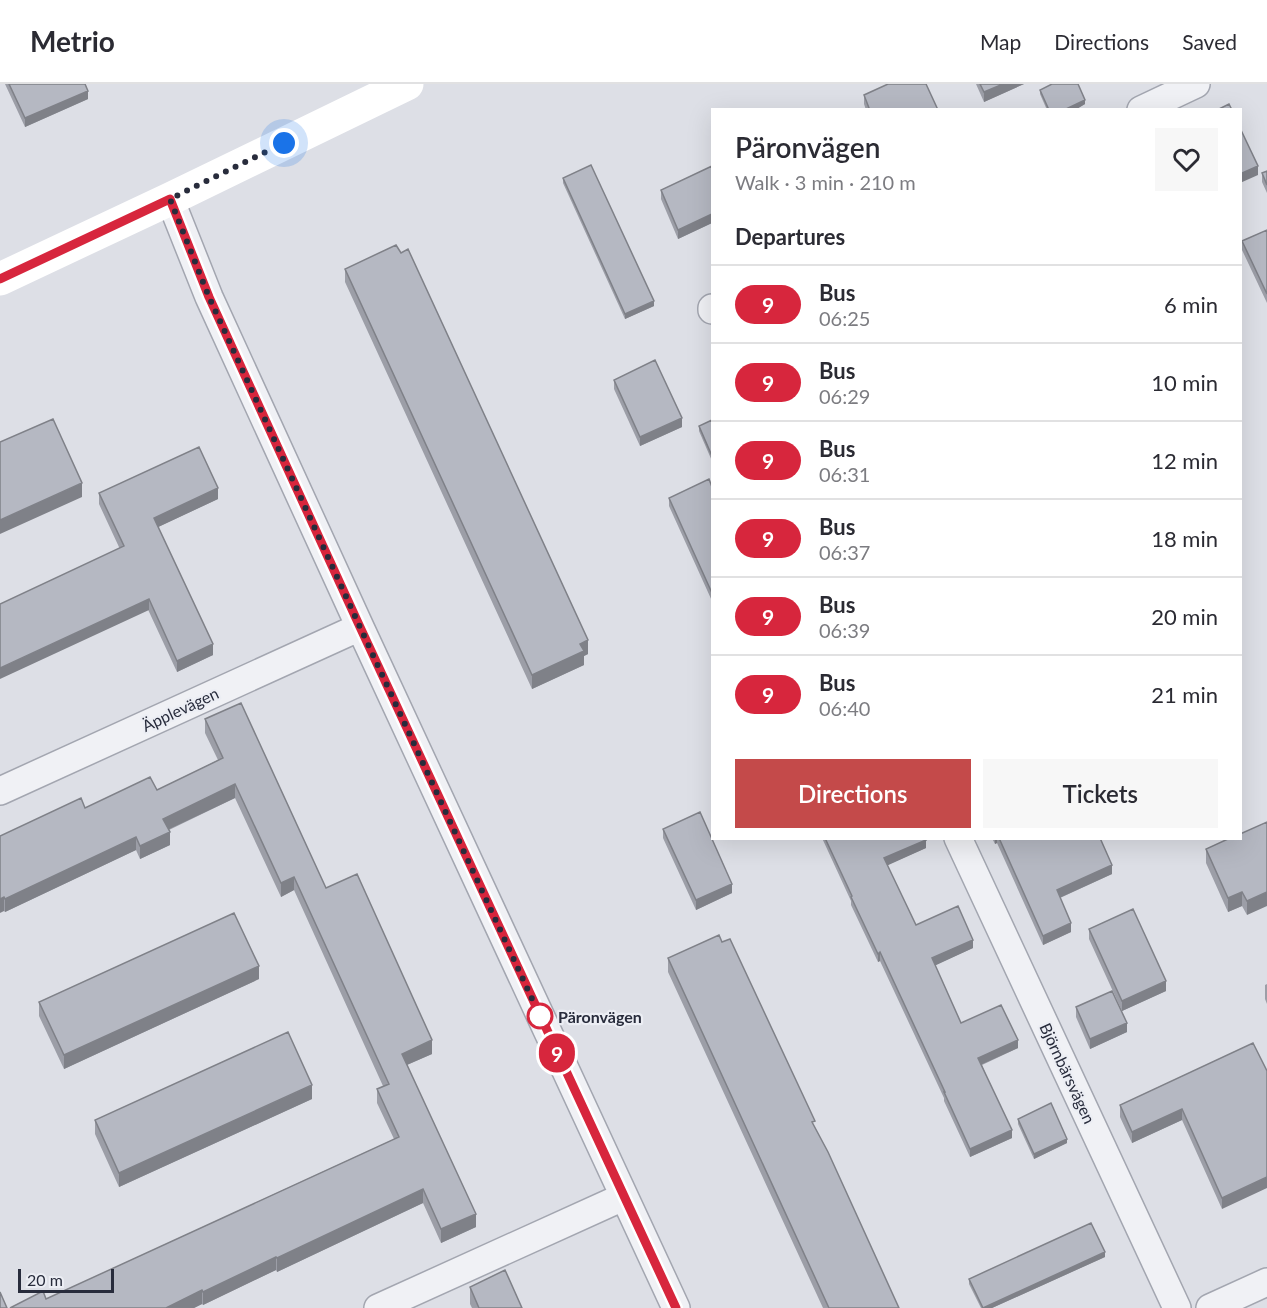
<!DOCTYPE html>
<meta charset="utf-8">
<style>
body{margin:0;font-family:Lato,sans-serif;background:#f7f7f7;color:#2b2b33;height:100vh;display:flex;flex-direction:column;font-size:22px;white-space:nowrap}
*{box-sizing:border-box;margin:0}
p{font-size:20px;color:#7c7c81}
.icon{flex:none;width:33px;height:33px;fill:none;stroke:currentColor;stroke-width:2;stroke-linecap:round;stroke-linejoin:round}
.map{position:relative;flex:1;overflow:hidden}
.details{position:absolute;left:711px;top:24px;width:531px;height:732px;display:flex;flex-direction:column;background:#fff;border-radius:0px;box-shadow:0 6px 24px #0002}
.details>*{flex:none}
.badge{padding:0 12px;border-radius:20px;font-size:21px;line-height:39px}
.scale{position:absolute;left:18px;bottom:15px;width:96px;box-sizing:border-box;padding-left:6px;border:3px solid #282c3c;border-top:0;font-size:16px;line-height:21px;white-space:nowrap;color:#282c3c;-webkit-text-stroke:4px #eceef4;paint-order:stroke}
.you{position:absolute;width:30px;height:30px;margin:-15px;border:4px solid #fff;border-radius:50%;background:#1a73e8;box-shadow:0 0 0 9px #1a73e833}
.map>.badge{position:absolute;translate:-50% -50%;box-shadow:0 0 0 3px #fff}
h2{padding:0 24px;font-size:22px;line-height:54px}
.round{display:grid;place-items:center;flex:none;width:63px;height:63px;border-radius:0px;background:#f7f7f7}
.summary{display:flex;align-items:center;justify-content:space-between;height:102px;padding:0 24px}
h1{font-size:28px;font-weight:600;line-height:45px}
.cta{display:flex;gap:12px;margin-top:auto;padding:12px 24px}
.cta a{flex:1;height:69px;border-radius:0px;background:#c44a4a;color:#fff;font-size:24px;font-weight:600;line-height:69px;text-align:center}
.cta a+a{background:#f7f7f7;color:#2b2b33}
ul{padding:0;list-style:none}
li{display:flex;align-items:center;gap:18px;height:78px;padding:0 24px;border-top:2px solid #e1e1e2}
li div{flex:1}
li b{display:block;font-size:22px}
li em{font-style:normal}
li .badge{min-width:66px;font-weight:700;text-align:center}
header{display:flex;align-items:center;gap:36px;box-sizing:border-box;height:84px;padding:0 30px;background:#fff;border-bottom:2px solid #e1e1e2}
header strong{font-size:28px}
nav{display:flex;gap:33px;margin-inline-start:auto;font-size:21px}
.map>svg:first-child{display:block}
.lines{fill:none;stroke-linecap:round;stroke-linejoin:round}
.street-casing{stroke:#a3a6b0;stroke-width:30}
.street{stroke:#f0f1f5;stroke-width:27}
.secondary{stroke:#fff;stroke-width:33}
.wall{fill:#9c9ea7}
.shaded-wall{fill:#7f8188}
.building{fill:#b5b8c2;stroke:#7f8188;stroke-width:1.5}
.line-casing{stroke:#fff;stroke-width:14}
.line{stroke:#d7263d;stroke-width:9}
.walk{stroke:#282c3c;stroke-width:6;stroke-dasharray:0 10.8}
.stop-dot{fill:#fff;stroke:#d7263d;stroke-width:3}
.labels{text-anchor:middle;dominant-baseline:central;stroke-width:4.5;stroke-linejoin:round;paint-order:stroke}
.street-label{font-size:16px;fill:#282c3c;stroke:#eceef4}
.stop-label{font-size:16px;font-weight:bold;fill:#282c3c;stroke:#eceef4;text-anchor:start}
</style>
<header>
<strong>Metrio</strong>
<nav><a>Map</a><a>Directions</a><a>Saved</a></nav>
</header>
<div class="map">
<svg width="1267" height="1224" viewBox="0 0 1267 1224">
<rect width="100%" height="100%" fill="#dddfe6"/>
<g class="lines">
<defs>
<path id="street" d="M1141,26L1196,0
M170,115L209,213L360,543L676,1224
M712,224V226
M0,707L360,543
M958,754L1177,1224
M378,1224L623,1113
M1210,1224L1267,1198"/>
</defs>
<use href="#street" class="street-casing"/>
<use href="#street" class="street"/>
<path class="secondary" d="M0,195L170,115L407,0"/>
</g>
<path class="wall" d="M5,0H85L88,15L25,43Z
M976,0H1024L984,18Z
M1040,6L1085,20L1075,26H1047L1040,10Z
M864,11L938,26H866L864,20Z
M712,82V139L678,155L661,115V106Z
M1267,87V109L1262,98V89Z
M563,94L654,222L625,235L563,99Z
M1267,146V219L1242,166V157Z
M345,185L588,570L584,572V581L532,605L345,198Z
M614,296L682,343L640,362L614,305Z
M712,336V377L699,347V342Z
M712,403V517L669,422V414Z
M99,409L218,415L158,443L213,571L177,588L99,420Z
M205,635L326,804L432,970L407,981L476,1143L441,1159L423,1119L277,1188L276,1186L203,1221L202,1220L194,1224H10L46,1215L394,1055L377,1019V1005L383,1002L294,806L281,813L235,714L169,746L170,761L140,775L136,766L5,828L4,827L0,752L85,724L157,706L218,676L205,649Z
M1267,738L1247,831L1242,822L1228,828L1206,779V765Z
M663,745L732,809L696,826L663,754Z
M822,754H925L926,764L887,781L916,841L973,864L935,881L961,939L1018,964L982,981L1012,1054L970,1073L944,1017V1014L880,877L878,878L851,821V817Z
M992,754H1100L1112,790L1060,814L1071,848L1043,861L997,759L995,760Z
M1089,845L1166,907L1122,927L1089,855Z
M668,874L815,1044L899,1224H823L668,888Z
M259,895L64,985L39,932V918Z
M1267,900V920L1265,915V901Z
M1076,923L1127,948L1090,965L1076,933Z
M1253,959L1222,1125L1182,1036L1132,1059L1120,1033V1021Z
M312,1015L119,1103L95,1050V1036Z
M1018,1035L1067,1059L1034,1075L1018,1040Z
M1105,1173L992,1224H981L969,1200V1195Z
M470,1203L522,1224H472L470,1220Z"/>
<path class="shaded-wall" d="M1003,0H1024L984,18V8Z
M88,7V15L25,43V34Z
M1085,16V20L1075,26H1064Z
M1258,82V91L1240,99V90Z
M712,130V139L678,155V146Z
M654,217V222L625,235V230Z
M682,334V343L640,362V353Z
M82,399V413L0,450V436Z
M218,404V415L154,445V434Z
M149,515V526L0,595V584Z
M588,556V570L584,572V581L532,605V591L580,560Z
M213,560V571L177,588V577Z
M235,700V714L163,748V735Z
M170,748V761L140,775V762Z
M136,753V766L5,828V815Z
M995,754H997V759L995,760Z
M926,756V764L884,783V774Z
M1112,781V790L1057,815V806Z
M294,793V806L281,813V799Z
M732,800V809L696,826V816Z
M1242,808V822L1228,828V814Z
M1267,808V822L1247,831V817Z
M4,813V827L0,829V815Z
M1071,839V848L1043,861V852Z
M973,856V864L932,883V874Z
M880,868V877L878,878V870Z
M259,882V895L64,985V971Z
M1166,897V907L1122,927V917Z
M1127,939V948L1090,965V955Z
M432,956V970L402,983V970Z
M1018,956V964L978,982V974Z
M312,1001V1015L119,1103V1089Z
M1182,1025V1036L1132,1059V1048Z
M1012,1046V1054L970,1073V1065Z
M1067,1055V1059L1034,1075V1070Z
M1267,1093V1104L1222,1125V1114Z
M423,1105V1119L277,1188V1174Z
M476,1130V1143L441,1159V1145Z
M1105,1168V1173L992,1224H983Z
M276,1173V1186L203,1221V1208Z
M202,1206V1220L194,1224H166Z"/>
<path class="building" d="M9,0H85L88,7L25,34Z
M888,0H926L938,26H867L869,24L864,11Z
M980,0H1003L984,8Z
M1052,0H1078L1085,16L1064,26H1049L1040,6Z
M1229,20L1232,26H1217Z
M1240,44L1258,82L1240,90Z
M591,81L654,217L625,230L563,94Z
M712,82V130L678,146L661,106Z
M1267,87V101L1262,89Z
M1267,146V210L1242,157Z
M396,161L401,169L408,165L588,556L580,560L584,567L532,591L345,185Z
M655,276L682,334L640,353L614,296Z
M53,335L82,399L0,436V358Z
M712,336V372L699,342Z
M199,363L218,404L154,434L213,560L177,577L149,515L0,584V520L124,462L99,409Z
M709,395L712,403V509L669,414Z
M241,619L326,804L357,790L432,956L402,970L476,1130L441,1145L423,1105L277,1174L276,1173L203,1208L202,1206L166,1224H10L43,1207L46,1215L399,1053L377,1005L389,1000L294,793L281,799L235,700L163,735L170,748L140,762L136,753L5,815L4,813L0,815V752L81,714L85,724L150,693L157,706L223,674L205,635Z
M700,728L732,800L696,816L663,745Z
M1267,738V808L1247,817L1242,808L1228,814L1206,765L1230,754H1240V750Z
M825,754H925L926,756L884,774L916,841L958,822L973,856L932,874L961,939L1001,921L1018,956L978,974L1012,1046L970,1065L944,1008H945L880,868L878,870L851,813L852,812Z
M999,754H1100L1112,781L1057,806L1071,839L1043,852Z
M1133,825L1166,897L1122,917L1089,845Z
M234,829L259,882L64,971L39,918Z
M719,851L722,858L730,855L815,1037L812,1038L828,1068L899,1224H829L668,874Z
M1112,907L1127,939L1090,955L1076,923Z
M288,948L312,1001L119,1089L95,1036Z
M1253,959L1267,987V1093L1222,1114L1182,1025L1132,1048L1120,1021Z
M1051,1019L1067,1055L1034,1070L1018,1035Z
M1091,1139L1105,1168L983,1224L969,1195Z
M505,1186L522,1224H479L470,1203Z
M0,1208L7,1224H0Z"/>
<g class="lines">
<defs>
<path id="line" d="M0,195L170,115L209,213L360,543L676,1224"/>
</defs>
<use href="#line" class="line-casing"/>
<use href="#line" class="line"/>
<path class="walk" d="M284,59L170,115L209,213L360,543L540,932"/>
</g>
<circle class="stop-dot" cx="540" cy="932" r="12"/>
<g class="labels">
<g class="street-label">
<text transform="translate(180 625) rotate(-25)">Äpplevägen</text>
<text transform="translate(1068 989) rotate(65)">Björnbärsvägen</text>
</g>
<g class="stop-label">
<text x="558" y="932">Päronvägen</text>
</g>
</g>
</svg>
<div class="scale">20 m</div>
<div class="you" style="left:284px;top:59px"></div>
<b class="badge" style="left:557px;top:969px;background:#d7263d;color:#fff">9</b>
<section class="details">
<div class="summary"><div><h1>Päronvägen</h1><p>Walk · 3 min · 210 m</p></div><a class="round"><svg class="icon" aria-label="heart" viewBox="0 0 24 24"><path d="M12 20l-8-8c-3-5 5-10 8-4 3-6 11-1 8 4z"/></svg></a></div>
<h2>Departures</h2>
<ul>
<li><span class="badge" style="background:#d7263d;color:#fff">9</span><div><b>Bus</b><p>06:25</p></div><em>6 min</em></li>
<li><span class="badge" style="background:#d7263d;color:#fff">9</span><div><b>Bus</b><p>06:29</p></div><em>10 min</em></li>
<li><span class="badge" style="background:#d7263d;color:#fff">9</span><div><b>Bus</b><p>06:31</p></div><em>12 min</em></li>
<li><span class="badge" style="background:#d7263d;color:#fff">9</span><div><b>Bus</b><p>06:37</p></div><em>18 min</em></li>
<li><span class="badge" style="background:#d7263d;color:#fff">9</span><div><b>Bus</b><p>06:39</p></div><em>20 min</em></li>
<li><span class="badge" style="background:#d7263d;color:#fff">9</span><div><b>Bus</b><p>06:40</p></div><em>21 min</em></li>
</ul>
<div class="cta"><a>Directions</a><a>Tickets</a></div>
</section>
</div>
